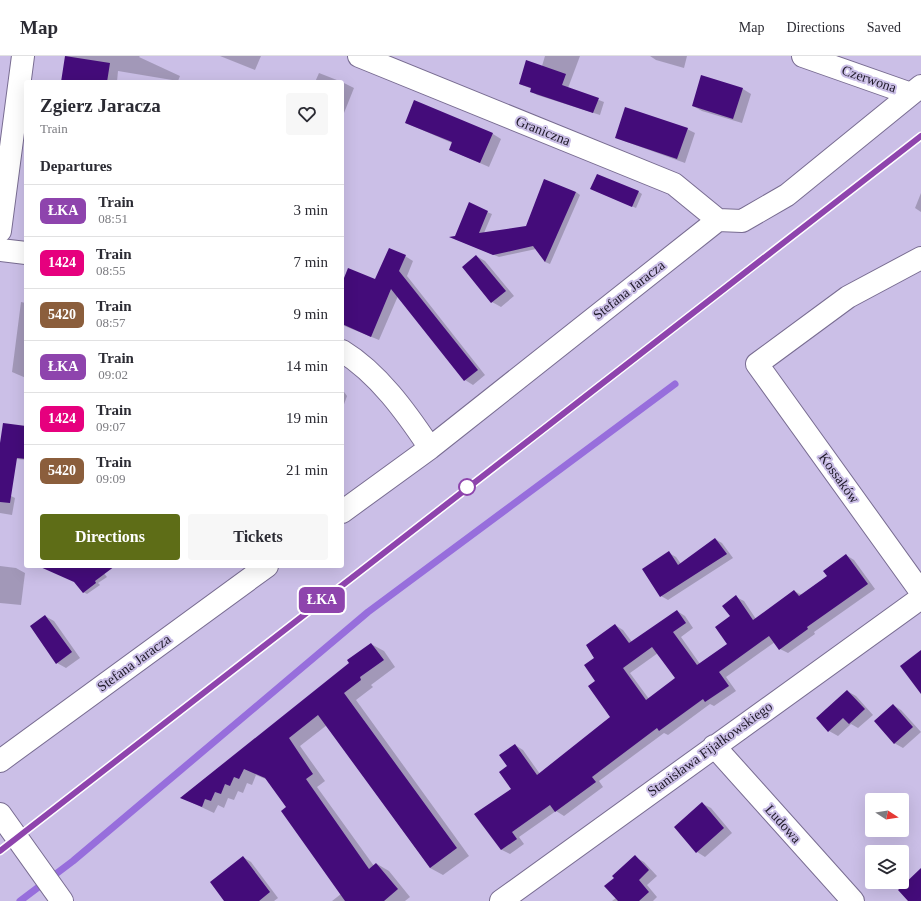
<!DOCTYPE html>
<meta charset="utf-8">
<style>
body{margin:0;font-family:"Times New Roman",serif;background:#f7f7f7;color:#2b2b33;height:100vh;display:flex;flex-direction:column;font-size:15px;white-space:nowrap}
*{box-sizing:border-box;margin:0}
p{font-size:13px;color:#7c7c81}
.icon{flex:none;width:22px;height:22px;fill:none;stroke:currentColor;stroke-width:2;stroke-linecap:round;stroke-linejoin:round}
.map{position:relative;flex:1;overflow:hidden}
.side{position:absolute;left:24px;top:24px;width:320px;height:488px;display:flex;flex-direction:column;background:#fff;border-radius:4px;box-shadow:0 4px 16px #0002}
.side>*{flex:none}
.badge{padding:0 8px;border-radius:6px;font-size:14px;line-height:26px}
.needle{width:26px;rotate:102deg}
.tools{position:absolute;left:865px;top:737px;display:grid;gap:8px}
.tools a{display:grid;place-items:center;width:44px;height:44px;border-radius:4px;background:#fff;box-shadow:0 4px 16px #0002;font-size:20px}
.map>.badge{position:absolute;translate:-50% -50%;box-shadow:0 0 0 2px #fff}
h2{padding:0 16px;font-size:15px;line-height:36px}
.round{display:grid;place-items:center;flex:none;width:42px;height:42px;border-radius:4px;background:#f7f7f7}
.summary{display:flex;align-items:center;justify-content:space-between;height:68px;padding:0 16px}
h1{font-size:19px;font-weight:700;line-height:30px}
.cta{display:flex;gap:8px;margin-top:auto;padding:8px 16px}
.cta a{flex:1;height:46px;border-radius:4px;background:#5e6d17;color:#fff;font-size:16px;font-weight:700;line-height:46px;text-align:center}
.cta a+a{background:#f7f7f7;color:#2b2b33}
ul{padding:0;list-style:none}
li{display:flex;align-items:center;gap:12px;height:52px;padding:0 16px;border-top:1px solid #e1e1e2}
li div{flex:1}
li b{display:block;font-size:15px}
li em{font-style:normal}
li .badge{min-width:44px;font-weight:700;text-align:center}
header{display:flex;align-items:center;gap:24px;box-sizing:border-box;height:56px;padding:0 20px;background:#fff;border-bottom:1px solid #e1e1e2}
header strong{font-size:19px}
nav{display:flex;gap:22px;margin-inline-start:auto;font-size:14px}
.map>svg:first-child{display:block}
.shadow{fill:#0003;fill-rule:evenodd}
.lines{fill:none;stroke-linecap:round;stroke-linejoin:round}
.stream{stroke:#976edc;stroke-width:7}
.building{fill:#440c7a;fill-rule:evenodd}
.minor-casing{stroke:#786c91;stroke-width:24}
.tertiary-casing{stroke:#786c91;stroke-width:24}
.minor{stroke:#fff;stroke-width:22}
.tertiary{stroke:#fff;stroke-width:22}
.rail{stroke:#78708c;stroke-width:3;stroke-dasharray:7 7;stroke-linecap:butt}
.line-casing{stroke:#fff;stroke-width:9}
.line{stroke:#8e44ad;stroke-width:6}
.stop-dot{fill:#fff;stroke:#8e44ad;stroke-width:2}
.labels{text-anchor:middle;dominant-baseline:central;stroke-width:4;stroke-linejoin:round;paint-order:stroke}
.street-label{font-size:14px;fill:#1e1928;stroke:#cbbfe7}
</style>
<header>
<strong>Map</strong>
<nav><a>Map</a><a>Directions</a><a>Saved</a></nav>
</header>
<div class="map">
<svg width="921" height="845" viewBox="0 0 921 845">
<rect width="100%" height="100%" fill="#cbbfe7"/>
<path class="shadow" d="M66,0H140L139,1L180,20L178,25L118,15L117,26H62Z
M220,0H261L255,14Z
M545,0H580L568,32L604,46L600,59L537,39L531,35L532,33L520,28L542,10Z
M650,0H687L684,12L656,4Z
M319,17L342,26H315Z
M342,26L354,32L342,62Z
M743,33L751,38L742,67L702,55L693,50Z
M406,67L493,78L501,83L489,111L450,94L452,87Z
M687,73L695,77L685,107L624,85L616,81Z
M596,135L639,136L642,138L636,152Z
M576,136L580,139L550,208L545,206L536,193L499,201L455,183L487,156L492,158L484,177L526,171Z
M921,137V156L915,152Z
M405,200L413,205L407,220L485,319L473,329L465,324L398,240L379,284L342,269V229L376,224Z
M476,200L485,205L514,240L501,251L492,246Z
M21,246L26,247V322L12,316Z
M342,333L347,340L342,354Z
M26,371V404L6,402L0,398V394Z
M0,439L11,440L15,442L12,459L0,457Z
M715,483L722,487L733,502L668,544L661,540L669,497L676,501L681,508Z
M846,499L854,504L875,533L814,576L815,578L788,597L780,593L775,586L726,621L736,635L714,650L710,648L668,679L664,677L599,725L603,731L564,760L556,755L519,781L524,788L510,798L502,794L476,758L512,733L508,710L515,689L523,694L540,718L611,661L597,625L596,602L615,569L623,574L632,586L677,555L685,560L693,572L681,581L700,608L729,588L731,561L736,541L744,545L756,563L794,535L802,539L828,520ZM658,597L677,623L649,643L630,617Z
M0,510L16,512L25,517L21,549L0,547Z
M63,510H98L107,521L98,527L100,529L87,538L83,536Z
M45,560L54,565L80,602L66,612L57,607Z
M371,588L384,595L395,611L371,629L373,631L356,644L469,800L443,819L430,812L327,669L300,690L325,725L317,731L374,810L377,808L389,815L410,841L405,845H332L341,838L287,751L268,724L256,719L252,729L247,727L243,737L238,735L234,744L228,742L224,752L218,749L214,757L182,742L351,607Z
M847,635L856,640L873,659L858,672L851,668L838,680L829,675Z
M893,649L901,654L921,676L903,692L894,687Z
M703,748L711,752L732,777L705,801L697,796Z
M243,801L251,806L278,842L274,845H225Z
M635,801L644,806L657,820L647,829L657,841L653,845H612L616,842Z"/>
<g class="lines">
<path class="stream" d="M20,845L73,805L368,556L675,328"/>
</g>
<path class="building" d="M65,0L110,7L107,26H61Z
M526,4L566,18L562,29L599,42L593,57L530,36L531,32L519,28Z
M701,19L743,32L733,63L692,50Z
M414,44L493,77L480,107L449,94L452,86L405,67Z
M625,51L688,72L677,103L615,82Z
M597,118L639,135L632,151L590,133Z
M544,123L576,136L545,206L533,190L493,199L449,181L455,180L469,146L488,155L479,177L526,170Z
M389,192L406,199L399,215L478,314L464,325L391,233L371,281L342,268V227L348,212L375,223Z
M476,199L506,235L491,247L462,211Z
M3,367L26,370V403L17,402L10,447L0,446V387Z
M715,482L727,498L660,541L642,513L669,495L678,509Z
M846,498L868,528L807,571L808,573L779,594L769,580L719,616L729,630L705,646L703,643L659,675L657,672L592,721L596,726L555,756L550,749L512,776L517,783L501,794L474,758L511,733L499,716L507,710L499,699L515,688L537,719L610,661L588,630L595,625L584,609L594,602L586,589L615,568L629,587L677,554L686,567L673,576L697,609L727,588L715,571L730,560L722,550L736,539L753,564L794,534L799,540L827,520L823,515ZM652,591L675,622L646,644L623,612Z
M38,510H115L95,525L96,527L83,537L74,526Z
M45,559L72,596L56,608L30,570Z
M371,587L384,604L360,621L361,624L344,637L457,792L430,812L318,659L289,682L313,718L306,723L369,813L376,807L398,833L384,845H345L281,755L286,751L265,722L244,713L239,723L234,721L230,730L225,728L221,738L215,736L211,745L205,743L202,751L180,742L349,607L347,604Z
M921,594V638L900,610Z
M847,634L865,653L849,668L843,662L828,676L816,662Z
M893,648L913,671L894,688L874,665Z
M702,746L724,772L696,797L674,771Z
M635,799L649,814L639,824L649,836L639,845H618L604,830L614,822L612,820Z
M243,800L270,836L259,845H224L210,826Z
M921,812V845H908L898,834Z"/>
<g class="lines">
<defs>
<path id="minor" d="M359,0L674,128L718,164
M803,0L911,38
M0,194L26,197
M921,202L848,241L757,308L921,536
M342,295C378,317 406,356 430,392
M342,456L430,392L718,164L742,165L787,139L921,30
M714,690L853,845
M0,705L267,510
M501,845L921,542"/>
<path id="tertiary" d="M0,175L23,0
M0,758L62,845"/>
</defs>
<use href="#minor" class="minor-casing"/>
<use href="#tertiary" class="tertiary-casing"/>
<use href="#minor" class="minor"/>
<use href="#tertiary" class="tertiary"/>
<path class="rail" d="M0,795L921,80"/>
</g>
<g class="lines">
<defs>
<path id="line" d="M0,795L921,80"/>
</defs>
<use href="#line" class="line-casing"/>
<use href="#line" class="line"/>
</g>
<circle class="stop-dot" cx="467" cy="431" r="8"/>
<g class="labels">
<g class="street-label">
<text transform="translate(869 23) rotate(19)">Czerwona</text>
<text transform="translate(543 75) rotate(22)">Graniczna</text>
<text transform="translate(629 234) rotate(-38)">Stefana Jaracza</text>
<text transform="translate(839 422) rotate(54)">Kossaków</text>
<text transform="translate(134 607) rotate(-36)">Stefana Jaracza</text>
<text transform="translate(710 693) rotate(-36)">Stanisława Fijałkowskiego</text>
<text transform="translate(783 768) rotate(48)">Ludowa</text>
</g>
</g>
</svg>
<div class="tools">
<a><svg class="needle" viewBox="-14 -14 28 28"><path d="M0-13l5 13h-10z" fill="#e53935"/><path d="M0 13l5-13h-10z" fill="#7c7c81"/></svg></a>
<a><svg class="icon" aria-label="layers" viewBox="0 0 24 24"><path d="M12 4l9 5-9 5-9-5zM3 14l9 5 9-5"/></svg></a>
</div>
<b class="badge" style="left:322px;top:544px;background:#8e44ad;color:#fff">ŁKA</b>
<section class="side">
<div class="summary"><div><h1>Zgierz Jaracza</h1><p>Train</p></div><a class="round"><svg class="icon" aria-label="heart" viewBox="0 0 24 24"><path d="M12 20l-8-8c-3-5 5-10 8-4 3-6 11-1 8 4z"/></svg></a></div>
<h2>Departures</h2>
<ul>
<li><span class="badge" style="background:#8e44ad;color:#fff">ŁKA</span><div><b>Train</b><p>08:51</p></div><em>3 min</em></li>
<li><span class="badge" style="background:#e6007e;color:#fff">1424</span><div><b>Train</b><p>08:55</p></div><em>7 min</em></li>
<li><span class="badge" style="background:#8b5e3c;color:#fff">5420</span><div><b>Train</b><p>08:57</p></div><em>9 min</em></li>
<li><span class="badge" style="background:#8e44ad;color:#fff">ŁKA</span><div><b>Train</b><p>09:02</p></div><em>14 min</em></li>
<li><span class="badge" style="background:#e6007e;color:#fff">1424</span><div><b>Train</b><p>09:07</p></div><em>19 min</em></li>
<li><span class="badge" style="background:#8b5e3c;color:#fff">5420</span><div><b>Train</b><p>09:09</p></div><em>21 min</em></li>
</ul>
<div class="cta"><a>Directions</a><a>Tickets</a></div>
</section>
</div>
